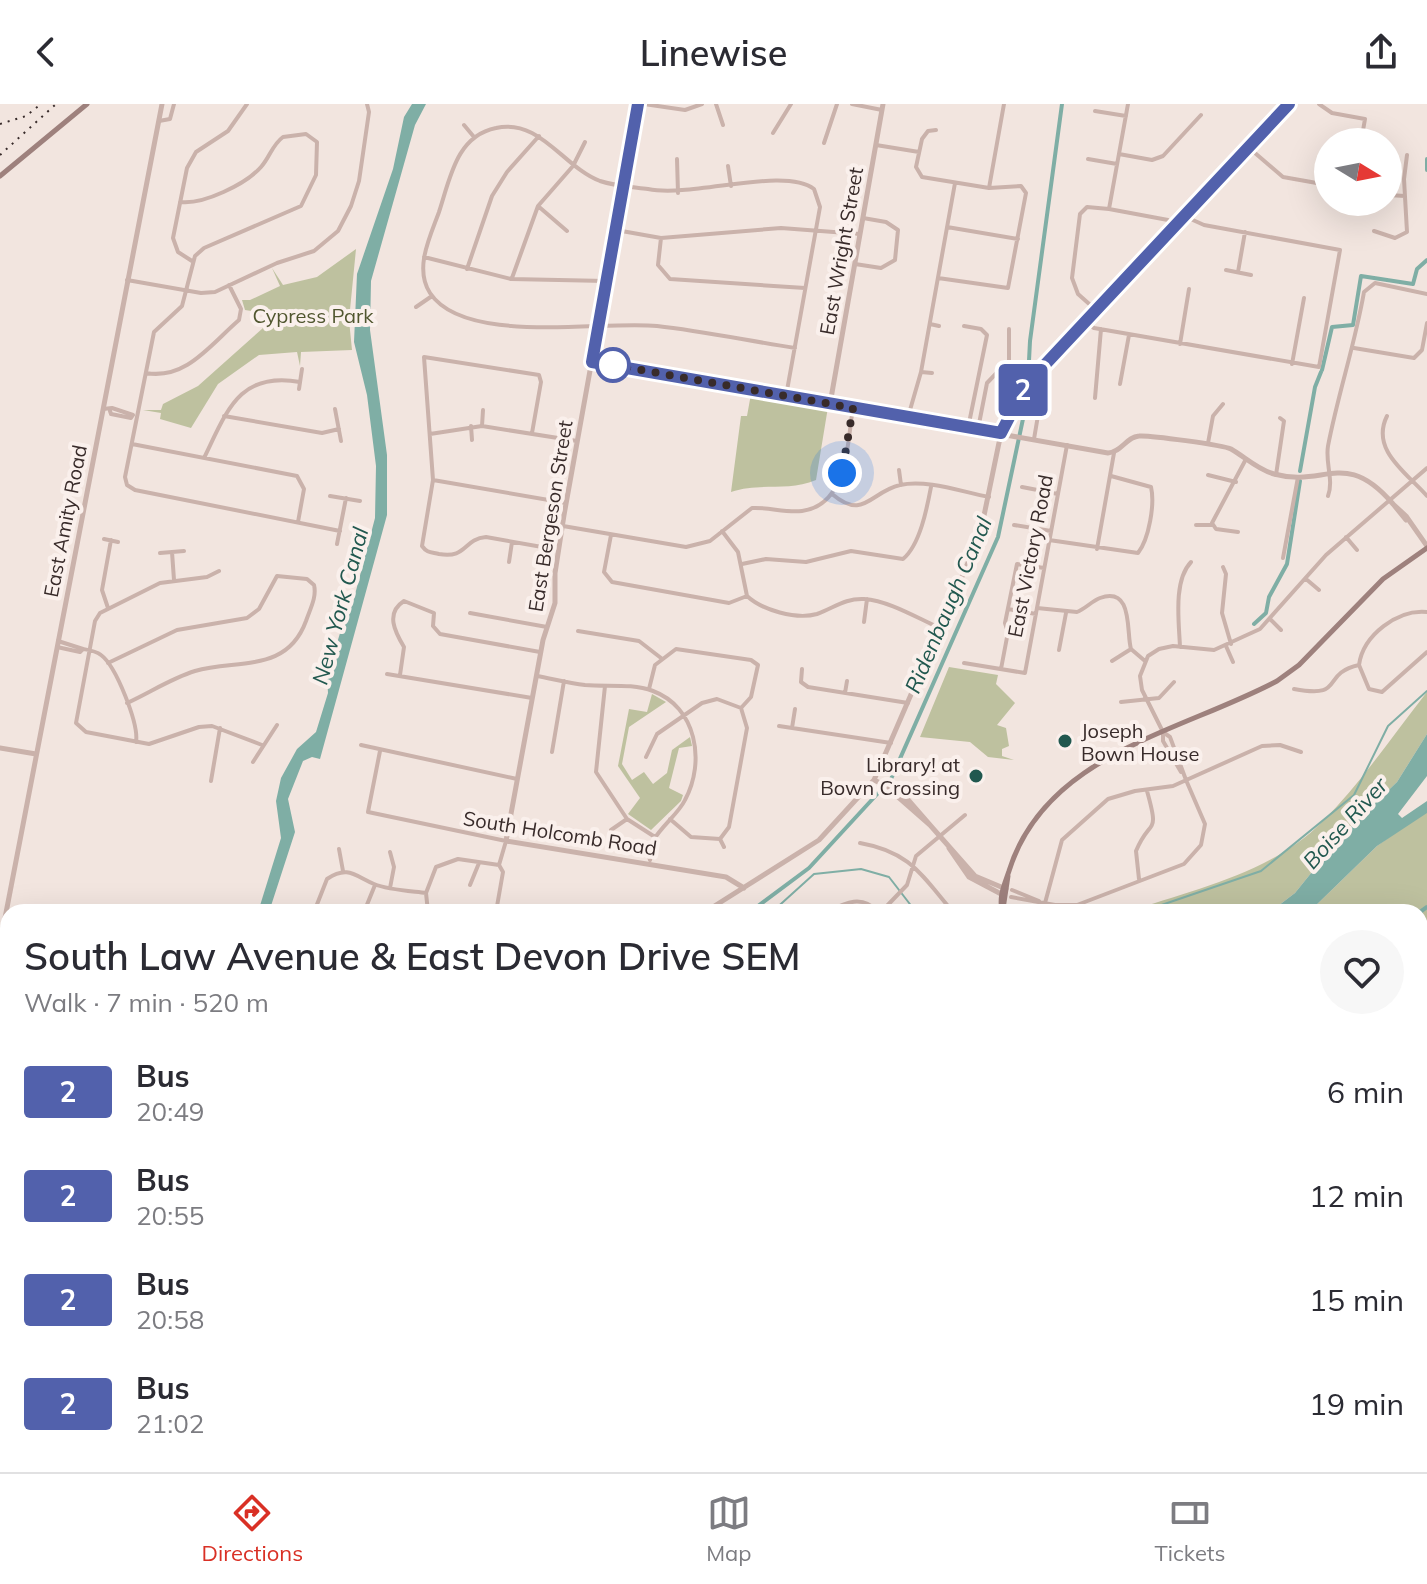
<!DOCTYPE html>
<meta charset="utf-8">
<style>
body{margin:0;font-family:Mulish,sans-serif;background:#f7f7f7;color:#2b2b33;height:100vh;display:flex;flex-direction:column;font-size:30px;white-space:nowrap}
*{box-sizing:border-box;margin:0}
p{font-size:26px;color:#7c7c81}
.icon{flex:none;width:44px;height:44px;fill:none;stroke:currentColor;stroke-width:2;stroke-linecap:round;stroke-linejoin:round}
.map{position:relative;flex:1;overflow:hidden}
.drawer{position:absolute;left:0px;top:800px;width:1428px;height:568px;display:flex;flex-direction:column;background:#fff;border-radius:24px 24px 0 0;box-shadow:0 8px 32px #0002}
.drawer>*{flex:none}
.badge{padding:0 16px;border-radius:6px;font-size:28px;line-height:52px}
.needle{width:52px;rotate:100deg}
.buttons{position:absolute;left:1314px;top:24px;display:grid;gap:16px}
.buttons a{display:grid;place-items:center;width:88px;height:88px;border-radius:50%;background:#fff;box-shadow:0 8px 32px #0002;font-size:40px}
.you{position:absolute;width:40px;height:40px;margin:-20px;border:6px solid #fff;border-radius:50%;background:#1a73e8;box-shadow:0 0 0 12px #1a73e833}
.map>.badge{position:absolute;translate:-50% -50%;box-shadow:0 0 0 4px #fff}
.round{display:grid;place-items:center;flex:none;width:84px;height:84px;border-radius:42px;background:#f7f7f7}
.headline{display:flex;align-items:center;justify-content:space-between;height:136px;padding:0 24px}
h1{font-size:38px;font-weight:600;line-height:60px}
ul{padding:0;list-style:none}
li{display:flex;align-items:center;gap:24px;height:104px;padding:0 24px}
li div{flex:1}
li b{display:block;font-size:30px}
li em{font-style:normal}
li .badge{min-width:88px;font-weight:700;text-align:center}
header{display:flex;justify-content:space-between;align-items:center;height:104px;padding:0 24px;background:#fff;font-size:36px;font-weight:600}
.tab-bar{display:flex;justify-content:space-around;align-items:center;height:112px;border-top:2px solid #e1e1e2;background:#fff;font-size:22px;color:#7c7c81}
.tab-bar a{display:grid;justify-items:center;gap:4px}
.tab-bar .on{color:#d93025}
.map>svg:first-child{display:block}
.green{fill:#bec19f}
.water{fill:#7faea5}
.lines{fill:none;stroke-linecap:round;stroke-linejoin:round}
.stream{stroke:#7faea5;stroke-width:2}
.canal{stroke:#7faea5;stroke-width:4}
.minor{stroke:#cab2ab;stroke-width:4}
.tertiary{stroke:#cab2ab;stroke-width:5}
.secondary{stroke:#9e817d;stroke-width:5}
.rail{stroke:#382b2a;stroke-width:2;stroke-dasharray:2 6;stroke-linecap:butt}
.line-casing{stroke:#fff;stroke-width:18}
.line{stroke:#5261ac;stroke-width:12}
.walk{stroke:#382b2a;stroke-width:8;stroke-dasharray:0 14.4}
.stop-dot{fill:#fff;stroke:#5261ac;stroke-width:4}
.poi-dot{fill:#21584f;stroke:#faf0ec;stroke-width:3}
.labels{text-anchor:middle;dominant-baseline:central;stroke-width:8;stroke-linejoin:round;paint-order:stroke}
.street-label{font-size:20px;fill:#382b2a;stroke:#faf0ec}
.park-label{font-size:20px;fill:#50562f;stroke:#faf0ec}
.poi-label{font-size:20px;fill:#382b2a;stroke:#faf0ec;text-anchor:start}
.water-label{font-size:22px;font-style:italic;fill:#21584f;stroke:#faf0ec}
</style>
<header><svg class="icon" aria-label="back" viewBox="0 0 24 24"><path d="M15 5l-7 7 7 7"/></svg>Linewise<svg class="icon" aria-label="share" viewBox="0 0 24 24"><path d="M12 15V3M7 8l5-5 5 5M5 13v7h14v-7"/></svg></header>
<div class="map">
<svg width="1427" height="1368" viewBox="0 0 1427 1368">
<rect width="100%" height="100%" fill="#f2e5df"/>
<path class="green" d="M356,145L349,216L352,246L301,248L300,262L297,248L259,251L218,280L191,324L160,315L161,309L143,306H161L163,300L198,282L263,224V209L245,206L242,196H250L280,182L272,164L283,181L317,173Z
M751,290L828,303L816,376C787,388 760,378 731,388L741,312H747Z
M949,563L998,571L996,580L1015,599L997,621L1006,624L1009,642L1002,645V652L1014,656L988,653L970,638L920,633Z
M1427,588V630L1397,678L1341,732L1295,789L1270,808H1127C1192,786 1272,769 1322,718C1361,679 1393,631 1427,588Z
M652,590L666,598L629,623L622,660L632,676L644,668L653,680L667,669L672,646L690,633L692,642L679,644L669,684L683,691L681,697L651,726L628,710L640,694L618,662L629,605L647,608Z
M1423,709H1427V816L1420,822V808H1309L1377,742Z
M542,1360H860L851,1368H543Z"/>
<path class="water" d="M412,0H426L415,21L371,177L370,226L387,351V411L320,655L312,653L303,657L288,695L295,728L269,808H258L281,734L276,697L281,674L297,645L316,628L328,589L327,572L344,516L352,502L375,414L376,362L367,291L354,238L357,170L393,65L404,13Z
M1427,630V672L1398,710L1402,714L1427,697V709L1377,742L1309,808H1270L1295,789L1341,732L1397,678Z"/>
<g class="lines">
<path class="stream" d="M772,808L814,770L861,765L889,773L916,808
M1141,808L1261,767L1354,691L1388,622L1427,587
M1420,1275L1427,1277
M814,1368L818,1360
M1155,1368L1157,1360"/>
<path class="canal" d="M1427,55V66
M1322,266L1332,223L1353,221L1361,172L1413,180L1417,165L1427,156
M1300,367L1315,283L1321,268
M1254,520L1266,509L1269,493L1287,460L1300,377
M750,808L809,764L891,675L998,433L1027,296L1030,237L1062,0
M1420,808L1427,803
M1230,1360L1233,1368
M333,1368L336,1360"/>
<path class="minor" d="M644,0L685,6L702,0
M716,0L723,21
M852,0L882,6
M1319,0L1332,9L1365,15L1361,38
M1095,7L1126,12
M159,17L170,15L174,0
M464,21L474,33
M936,26L928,27L922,35L916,63L922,73L989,84L1021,82L1026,89L1008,184L938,174
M773,29L791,0
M824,39L837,0
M876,41L919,48
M1248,43L1283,73L1328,81
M1119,50L1152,56L1163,52L1201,11
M677,55L678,89
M1088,55L1117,60
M728,62L731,82
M989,84L1004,0
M1388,91L1405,92
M180,98C203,101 246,80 261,63C270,53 272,41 283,33L306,30L317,38L316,71L301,102L204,144L195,152L182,202L154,228L125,373L127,381L135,386L340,427
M538,102L567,127
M1109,105L1168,116L1175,122
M947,123L1018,135
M616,126L661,134L781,124L860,130
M1374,127L1395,134L1407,128L1404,75L1407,51
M661,134L658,161L670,175L805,184
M424,153L511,175L606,177
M192,157L178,148L173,134L187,64L196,48L228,27L247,0
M855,160L881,164L895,156L898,126L886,118L863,114
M467,165L492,92L507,68L539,32
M1226,166L1251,171
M1238,168L1245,128
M512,174L538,102L573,62L585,38
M127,176L201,189L215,188L277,159L314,147L338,127L351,102L359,77L369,8L367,0
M416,203L432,192
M1096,206L1078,190L1072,174L1080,110L1087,103L1109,105L1128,0
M1087,219L1094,224L1319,263L1340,146L1204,121L1184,112
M930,220L939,222
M964,222L981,225L987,231L968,324
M1180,240L1189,185
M1354,244L1414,254L1422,246L1427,219
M1292,260L1304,194
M921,268L932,269
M146,269C186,276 210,241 239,216L241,205L229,181
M1120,280L1129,231
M299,285L302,265
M786,292L820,103L814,85C784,62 693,94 648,85C633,83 615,82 600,77C563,63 540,14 496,24C456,32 450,75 439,108C430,133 414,164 430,189C465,242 603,216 657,222C703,227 749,237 795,244
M1095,294L1101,225
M103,305L112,304L133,311L131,314L111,310L110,307
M335,305L341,337
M224,312L322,329L339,325
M1387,312C1370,346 1407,369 1427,392
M908,313L921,268L955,79
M471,322L472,336
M482,322L483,306
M978,325L987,279L1009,256V225
M532,329L541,278L539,271L424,253L433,376L422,442C427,449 431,448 439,450C467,455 463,435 486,433L559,446
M430,330L482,322L577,337
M1034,335L1042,288L1039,271
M1208,339L1213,312L1223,300
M132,340L297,372L304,385L298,418
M204,354C227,307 239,267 300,278
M899,366L901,381
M1208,371L1236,378
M1276,371L1284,317L1280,314
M433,376L566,399
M1022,383L1058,390
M832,390C864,417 870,388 900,381C927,375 962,388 989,393
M330,392L360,397
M1328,392C1334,376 1325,359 1328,342C1338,290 1355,240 1364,188L1375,179L1427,190
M1014,421L1051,427
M1196,421H1212
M563,422L686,443L710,437L752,404C769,403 785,409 802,407C848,401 847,339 853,304
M722,427L738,448L747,492
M1238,428L1216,425L1212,419L1246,355
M611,431L604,468L612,478L729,499L747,492C762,506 796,516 817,510C834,504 845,494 864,495C890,497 917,514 940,524
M1346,433L1357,446
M104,435L118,438
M1049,436L1138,449C1149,435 1155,400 1151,383L1111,372
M337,440L346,394
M1097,445L1114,349
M172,448L174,476
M160,449L184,447
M1283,454L1298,373
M509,458L512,438
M742,460L766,455L806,458L851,447L903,455C920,441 927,404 931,383
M1223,463L1226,470L1222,509L1231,540
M219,467L207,473L160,479L100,509L95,517L76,619L86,628L149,640L199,623L212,622L262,641
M1306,475L1319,486
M108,504L102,486L111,436
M1037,504L1077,508C1085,505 1092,497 1100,494C1134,482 1126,529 1131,545L1145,557
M1008,505L1036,510
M470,509L547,523
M1271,516L1281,526
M864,518L867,495
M578,527L639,537L661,554
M1226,542L1233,558
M57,543L80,548L83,545L58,537
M1180,543C1179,518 1173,477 1191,458
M83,545C89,546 96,547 101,551C116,562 139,620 136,638
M1059,546L1066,509
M1112,557L1131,545
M108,559L177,526L247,514L259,505L277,472L307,475L314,481C317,493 310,505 306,517C287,569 238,555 195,567C172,574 149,589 127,599
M964,559L1025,569L1067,341
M1359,561L1369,585L1382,588L1427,548
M802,565L801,578L808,583L908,599
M1001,565L1008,528L1005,519L1017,460L1044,464
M387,570L532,594
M400,571L404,543C395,528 385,509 404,497L434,509L433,522L440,530L540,548
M537,572C553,575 569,579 585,581C608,583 631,579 653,587C696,603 706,657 685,696C676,715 643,735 650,756L653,742
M605,582L596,668L627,715L655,733
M649,585L655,561L676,545L751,556L758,561L751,593L741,604L747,624L729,723L720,735
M1294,585C1347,595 1319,570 1359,561C1363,531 1398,505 1427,508
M845,589L847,577
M1121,598L1159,594L1174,578
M779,622L891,639
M792,624L795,605
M1163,630V637L1181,668
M361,641L517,675
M380,647L368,708L506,737L499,761L458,755L436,763L426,789L428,808
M552,648L564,577
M646,653L657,630L702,599L717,595L741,604
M253,658L277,621
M1186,676L1170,633L1163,628L1142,586L1140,572L1148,552L1159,545L1173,542L1214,546L1260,525L1326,451L1427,364
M211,677L220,624
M670,715L691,733L720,735
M611,726L627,715
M720,735L724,743
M860,739C911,748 922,772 953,808
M339,745L343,767
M390,748L394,763L390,784
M1139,775L1136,747C1150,713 1160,733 1147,687
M470,781L479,759
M1012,786L1039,797
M1011,793L1055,801H1077L1184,760L1201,741L1205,720L1186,676
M1045,799L1062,736L1108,695L1135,687L1173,682L1262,642L1280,641L1301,648
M314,808L327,775C348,761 355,772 374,780C389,786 410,787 426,789
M364,808L375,781
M496,808L503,768L499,761
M827,808C845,799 862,790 878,808
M881,808L907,781L916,752L965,711
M1420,947L1427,944
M1420,992L1427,989
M1420,1062L1427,1060
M1420,1116L1427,1113
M1420,1174L1427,1169
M1420,1213L1427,1216
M0,1276L8,1278
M253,1360L281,1368
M20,1368L21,1360
M60,1368L61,1360
M296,1368L304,1360
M774,1368L778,1360
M1130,1368L1131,1360"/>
<path class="tertiary" d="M638,0L564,411L555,469V499L543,536L506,737L726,773L744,784
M592,258L1108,349C1122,348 1126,333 1139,332C1149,331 1223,341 1231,345C1245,353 1258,366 1274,370C1325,384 1345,344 1393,400
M830,300L883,0
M1406,416L1393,400L1406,412L1427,442
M0,644L36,650
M874,676L903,690L930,721L889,685
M930,721L975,772L1006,785
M949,744L969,773L1003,791
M705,808L819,736L874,676L980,431L1001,329L1018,293L1289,0
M1420,831L1427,826
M0,840L162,0
M150,1368L151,1360
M1194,1368V1360"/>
<path class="secondary" d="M0,72L87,0
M1003,805L1008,772
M1002,808C999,791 1004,782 1009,767C1045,650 1181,628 1277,577L1299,561L1383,475L1427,444
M1037,1368L1043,1360"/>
<path class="rail" d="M0,20L26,12L41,0
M0,51L56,0"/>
</g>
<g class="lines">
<defs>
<path id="line" d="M638,0L592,258L1001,329L1026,281L1289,0"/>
</defs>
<use href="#line" class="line-casing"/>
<use href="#line" class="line"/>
<path class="walk" d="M613,261L853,304L842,369"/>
</g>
<circle class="stop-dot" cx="613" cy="261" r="16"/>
<g class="poi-dot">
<circle cx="1065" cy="637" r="8"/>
<circle cx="976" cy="672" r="8"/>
</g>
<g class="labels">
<g class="street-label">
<text transform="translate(841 147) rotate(-80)">East Wright Street</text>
<text transform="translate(550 412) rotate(-81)">East Bergeson Street</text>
<text transform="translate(65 417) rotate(-79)">East Amity Road</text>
<text transform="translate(1030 452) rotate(-79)">East Victory Road</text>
<text transform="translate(560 729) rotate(9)">South Holcomb Road</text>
</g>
<g class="park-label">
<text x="313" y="211">Cypress Park</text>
</g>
<g class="poi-label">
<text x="1081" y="626">Joseph<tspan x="1081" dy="23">Bown House</tspan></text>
<text x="960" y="660" text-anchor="end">Library! at<tspan x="960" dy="23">Bown Crossing</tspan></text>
</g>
<g class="water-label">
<text transform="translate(948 501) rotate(-67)">Ridenbaugh Canal</text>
<text transform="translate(340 502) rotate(-75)">New York Canal</text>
<text transform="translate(1345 719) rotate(-48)">Boise River</text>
</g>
</g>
</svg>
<div class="buttons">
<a><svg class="needle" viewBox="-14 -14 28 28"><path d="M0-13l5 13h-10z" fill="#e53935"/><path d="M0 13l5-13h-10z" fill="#7c7c81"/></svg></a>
</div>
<div class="you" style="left:842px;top:369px"></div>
<b class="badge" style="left:1023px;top:286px;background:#5261ac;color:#fff">2</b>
<section class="drawer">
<div class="headline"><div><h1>South Law Avenue &amp; East Devon Drive SEM</h1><p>Walk · 7 min · 520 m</p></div><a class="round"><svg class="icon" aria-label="heart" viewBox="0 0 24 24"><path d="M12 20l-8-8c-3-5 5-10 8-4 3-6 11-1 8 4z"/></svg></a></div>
<ul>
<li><span class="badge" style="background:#5261ac;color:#fff">2</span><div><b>Bus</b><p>20:49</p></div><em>6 min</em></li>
<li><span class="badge" style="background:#5261ac;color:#fff">2</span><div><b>Bus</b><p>20:55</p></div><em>12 min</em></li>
<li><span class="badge" style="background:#5261ac;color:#fff">2</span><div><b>Bus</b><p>20:58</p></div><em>15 min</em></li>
<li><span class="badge" style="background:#5261ac;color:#fff">2</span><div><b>Bus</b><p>21:02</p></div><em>19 min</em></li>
</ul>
</section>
</div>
<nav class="tab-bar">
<a class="on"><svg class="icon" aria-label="directions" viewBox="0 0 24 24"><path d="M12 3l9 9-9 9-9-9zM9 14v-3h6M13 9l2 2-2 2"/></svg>Directions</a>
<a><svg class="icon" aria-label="map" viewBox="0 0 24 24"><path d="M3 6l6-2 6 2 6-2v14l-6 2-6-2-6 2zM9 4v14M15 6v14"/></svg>Map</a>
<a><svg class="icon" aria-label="tickets" viewBox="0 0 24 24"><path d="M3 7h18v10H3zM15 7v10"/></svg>Tickets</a>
</nav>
